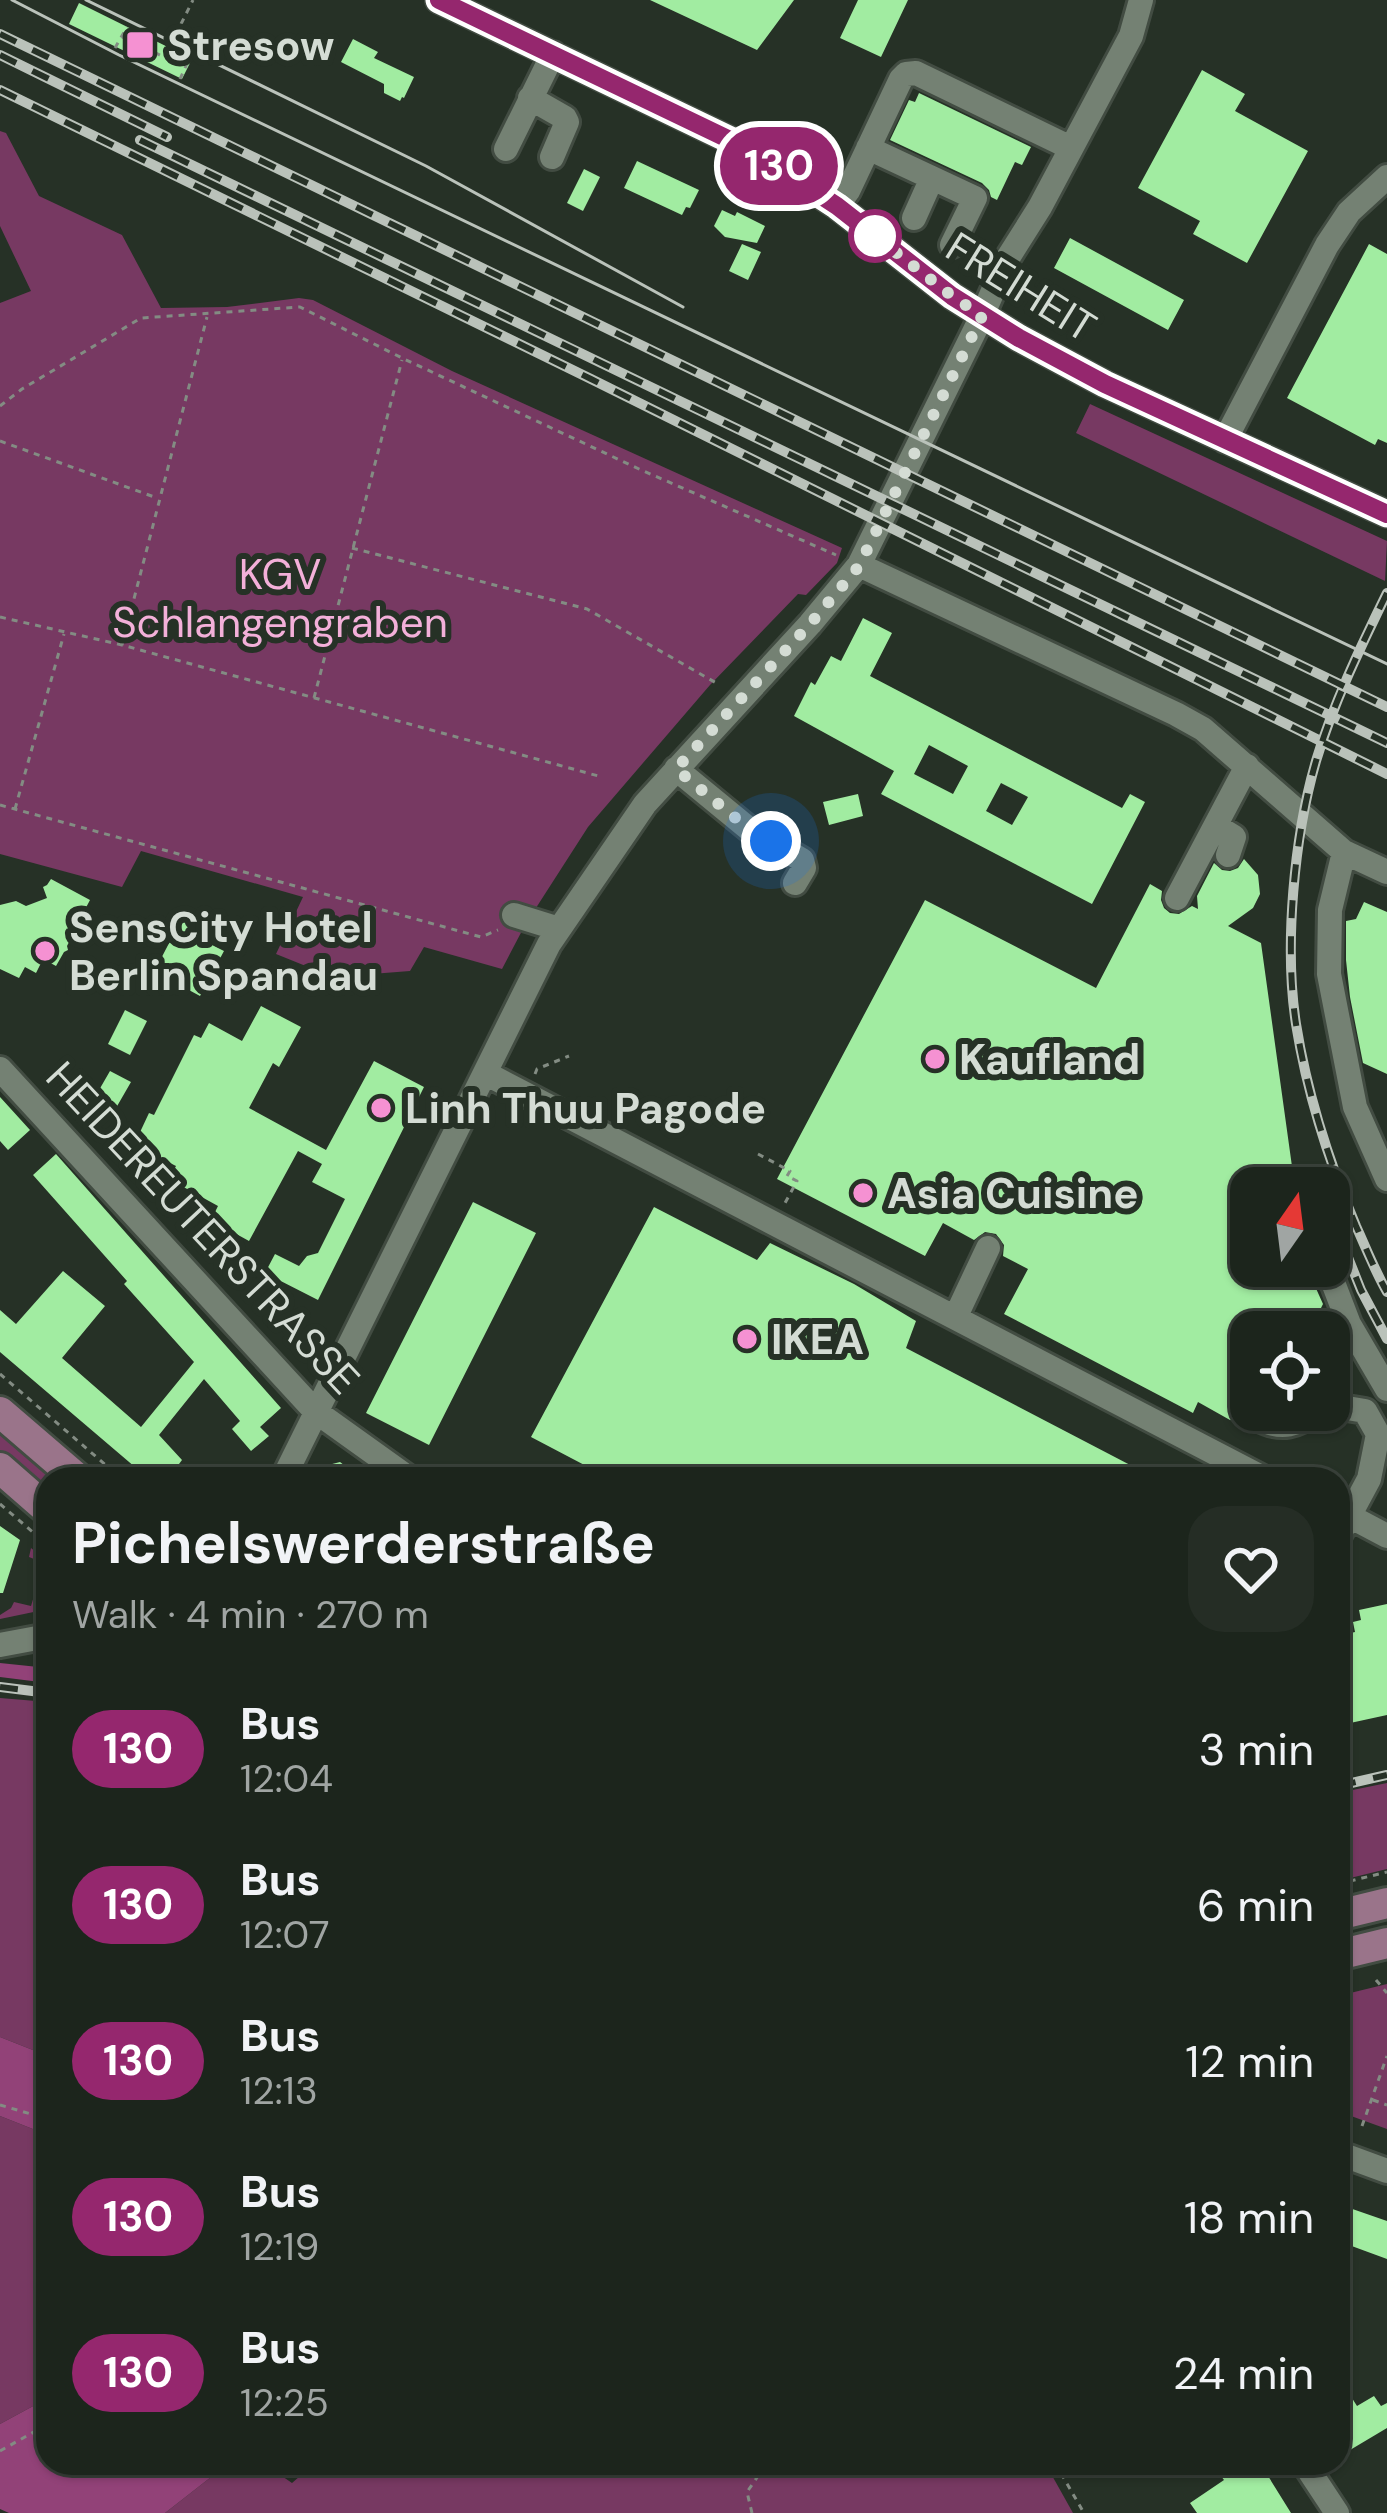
<!DOCTYPE html>
<meta charset="utf-8">
<style>
body{margin:0;font-family:"DM Sans",sans-serif;background:#252d25;color:#f1f3f6;height:100vh;display:flex;flex-direction:column;font-size:45px;white-space:nowrap}
*{box-sizing:border-box;margin:0}
p{font-size:39px;color:#a0a5a3}
.icon{flex:none;width:66px;height:66px;fill:none;stroke:currentColor;stroke-width:2;stroke-linecap:round;stroke-linejoin:round}
.map{position:relative;flex:1;overflow:hidden}
.details{position:absolute;left:36px;top:1467px;width:1314px;height:1008px;display:flex;flex-direction:column;background:#1c251c;border-radius:36px;box-shadow:0 3px 9px #0004,0 0 0 3px #3a423b}
.details>*{flex:none}
.badge{padding:0 24px;border-radius:39px;font-size:42px;line-height:78px}
.needle{width:78px;rotate:14deg}
.fabs{position:absolute;left:1230px;top:1167px;display:grid;gap:24px}
.fabs a{display:grid;place-items:center;width:120px;height:120px;border-radius:24px;background:#1c251c;box-shadow:0 3px 9px #0004,0 0 0 3px #3a423b;font-size:60px}
.you{position:absolute;width:60px;height:60px;margin:-30px;border:9px solid #fff;border-radius:50%;background:#1a73e8;box-shadow:0 0 0 18px #1a73e833}
.map>.badge{position:absolute;translate:-50% -50%;box-shadow:0 0 0 6px #fff}
.round{display:grid;place-items:center;flex:none;width:126px;height:126px;border-radius:36px;background:#252d25}
.headline{display:flex;align-items:center;justify-content:space-between;height:204px;padding:0 36px}
h1{font-size:57px;font-weight:700;line-height:90px}
ul{padding:0;list-style:none}
li{display:flex;align-items:center;gap:36px;height:156px;padding:0 36px}
li div{flex:1}
li b{display:block;font-size:45px}
li em{font-style:normal}
li .badge{min-width:132px;font-weight:700;text-align:center}
.map>svg:first-child{display:block}
.green{fill:#773962}
.forest{fill:#924278}
.building{fill:#a1eca1;fill-rule:evenodd}
.lines{fill:none;stroke-linecap:round;stroke-linejoin:round}
.minor-casing{stroke:#424c42;stroke-width:30}
.major-casing{stroke:#424c42;stroke-width:36}
.path{stroke:#838c83;stroke-width:3;stroke-dasharray:6 6;stroke-linecap:butt}
.minor{stroke:#748173;stroke-width:24}
.major{stroke:#9a748a;stroke-width:30}
.tram{stroke:#bac2ba;stroke-width:3}
.rail-casing{stroke:#bac2ba;stroke-width:10}
.rail{stroke:#263126;stroke-width:6;stroke-dasharray:18;stroke-linecap:butt}
.line-casing{stroke:#fff;stroke-width:27}
.line{stroke:#95276e;stroke-width:18}
.walk{stroke:#d4dcd4;stroke-width:12;stroke-dasharray:0 21.6}
.poi-dot{fill:#f591d2;stroke:#263126;stroke-width:4.5}
.stop-dot{fill:#fff;stroke:#95276e;stroke-width:6}
.labels{text-anchor:middle;dominant-baseline:central;stroke-width:12;stroke-linejoin:round;paint-order:stroke}
.poi-label{font-size:42px;font-weight:bold;fill:#d4dcd4;stroke:#263126;text-anchor:start}
.street-label{font-size:42px;fill:#d4dcd4;stroke:#263126}
.park-label{font-size:42px;fill:#f3b0d9;stroke:#263126}
</style>
<div class="map">
<svg width="1387" height="2513" viewBox="0 0 1387 2513">
<rect width="100%" height="100%" fill="#263126"/>
<path class="green" d="M0,131L6,133L39,196L122,235L161,308L227,307L299,298L313,300L452,371L842,548L837,563L806,595L798,594L710,685L588,827L525,925L502,969L424,947L410,971L333,977L276,954L303,897L141,851L122,887L0,854V303L31,291L0,226Z
M1090,404L1387,541L1385,581L1076,433Z
M0,1424L64,1479H48V1488L31,1481L0,1455Z
M31,1548L48,1562V1609L0,1619V1615L11,1608L14,1602L31,1606L44,1563L29,1557Z
M0,1698L48,1702V2056L0,2037Z
M1387,1783V1869L1338,1881V1793Z
M1387,1984V2129L1351,2116L1338,2126V1996Z
M0,2116L48,2135V2398L0,2424Z
M229,2463H263L292,2483L315,2463H1045L1073,2513H165Z"/>
<path class="forest" d="M0,1663L48,1668V1683L0,1677Z
M0,2037L48,2056V2135L0,2116Z
M48,2398V2463H229L165,2513H9L0,2509V2424Z"/>
<path class="building" d="M650,0H794L757,50Z
M858,0H908L881,57L840,38Z
M79,3L192,59L182,79L69,24Z
M353,39L378,52L374,58L414,77L404,98L402,97L400,101L384,93V84L341,62Z
M1202,70L1245,94L1235,111L1308,151L1247,263L1193,234L1200,221L1138,188Z
M919,93L1031,147L1022,165L1015,162L997,200L991,197L989,190L982,183L890,140L909,100L915,102Z
M637,161L699,190L690,208L686,207L682,215L624,188Z
M584,169L600,177L583,211L567,203Z
M722,210L735,216L737,212L765,226L757,243L725,237L714,226Z
M1070,238L1184,300L1168,330L1054,268Z
M742,244L761,252L748,280L729,271Z
M1369,244L1387,254V443L1378,439L1375,445L1287,398Z
M863,618L892,633L870,676L1122,808L1130,794L1145,802L1092,904L881,794L894,771L794,716L811,682L815,685L831,656L841,661ZM929,745L968,766L953,794L914,774ZM1001,783L1028,797L1012,825L986,811Z
M858,794L863,816L829,825L823,802Z
M1244,859L1258,875L1260,894L1253,908L1228,926L1261,943L1295,1188H1251V1266H1306L1323,1304L1309,1332H1251V1357L1241,1376L1251,1381V1403L1243,1412L1242,1422L1230,1420L1198,1402L1193,1413L1004,1314L1028,1269L1003,1256L1004,1245L996,1234L985,1232L974,1240L943,1223L925,1256L777,1179L925,900L1096,988L1150,884L1162,891L1161,900L1164,908L1170,913L1179,914L1192,906L1198,909L1197,896L1214,863L1222,870L1230,871L1238,868Z
M51,879L90,900L80,919L72,921L75,930L67,946L68,950L64,952L56,966L43,959L36,973L25,967L19,978L0,969V905L16,901L26,906L47,898L43,887L47,885Z
M1364,902L1387,912V1074L1363,1063L1350,997L1346,960V921L1356,919Z
M181,920L213,937L210,944L224,951L200,996L187,989L185,993L152,976Z
M261,1006L301,1027L279,1067L273,1063L249,1108L326,1150L374,1061L424,1087L318,1300L265,1273L275,1254L299,1266L307,1256L318,1253L345,1199L312,1182L322,1164L298,1151L249,1241L211,1220L218,1206L169,1179L176,1166L134,1145L149,1113L154,1115L194,1035L201,1038L209,1023L242,1041Z
M125,1010L147,1021L130,1055L108,1044Z
M110,1071L131,1082L116,1108L95,1097Z
M0,1097L30,1130L8,1150L0,1141Z
M56,1154L281,1408L260,1427L269,1436L251,1451L232,1429L240,1421L204,1379L159,1435L182,1460L179,1464L198,1479H149L0,1352V1310L16,1324L63,1271L105,1306L62,1358L141,1427L194,1362L124,1284L127,1281L33,1175Z
M473,1202L536,1233L429,1445L366,1413Z
M654,1207L757,1260L770,1243L854,1284L916,1321L906,1348L1157,1479H611L531,1437Z
M340,1462L362,1479H301L305,1471Z
M0,1526L20,1540L3,1593H0Z
M1387,1604V1715L1341,1725L1338,1709V1656L1342,1655L1340,1646L1348,1644L1346,1634L1355,1632L1353,1622L1361,1620L1359,1610Z
M1338,2204L1387,2221V2259L1338,2241Z
M1338,2376L1357,2406L1374,2396L1381,2406L1387,2403V2428L1345,2453L1338,2442Z
M1211,2463H1260L1291,2513H1197L1190,2503L1224,2480Z"/>
<g class="lines">
<defs>
<path id="minor" d="M439,0L753,151L837,206L952,296L1019,338L1105,384L1387,514
M530,98L565,118L567,122L552,157
M868,148L975,198L952,245
M506,149L553,54
M837,206L848,191L901,79L906,74L916,73L1071,148
M914,218L932,178
M1225,440L1327,245L1349,212L1387,177
M859,565L1176,714L1203,729L1344,852L1387,872
M676,769L749,829L802,860L804,868L795,883
M1216,826L1234,837L1228,855
M1344,852L1330,910L1329,974L1355,1107L1387,1179
M1177,898L1247,766
M514,915L559,929
M0,1069L315,1411L410,1479
M485,1073L1261,1477
M1322,1266L1334,1285L1349,1324
M956,1316L988,1248
M1329,1336L1349,1324L1387,1389
M1329,1405L1365,1411L1378,1434L1369,1479L1338,1537
M1258,1418C1282,1431 1297,1425 1318,1410
M283,1479L549,944L645,804L810,624L859,565L982,316L1006,261L1040,207L1131,36L1141,0
M1338,1510L1387,1536
M0,1645L48,1636
M1338,2153L1387,2171
M1304,2463L1337,2513"/>
<path id="major" d="M0,1412L78,1479
M0,1468L48,1510
M1338,1915L1387,1903
M1338,1955L1387,1943"/>
</defs>
<use href="#minor" class="minor-casing"/>
<use href="#major" class="major-casing"/>
<path class="path" d="M181,24L193,0
M122,37L164,57
M115,48L127,27
M180,79L190,57
M0,406L22,389L141,318L300,307L402,358L639,469L836,555
M0,441L157,498
M352,548L587,609L718,684
M0,617L122,645L602,777
M122,645L207,317
M314,698L402,360
M0,805L481,937L498,930
M15,809L64,634
M535,1074L537,1069L569,1056
M758,1154L790,1171L787,1176L797,1181L785,1203
M0,1374L122,1479
M0,1504L48,1545
M1338,1884L1387,1872
M1376,1980L1387,1993
M1373,2100L1387,2105
M0,2105L48,2119
M1362,2126L1387,2056
M0,2451L48,2424
M1055,2463L1084,2513
M752,2513L747,2492L767,2463"/>
<use href="#minor" class="minor"/>
<use href="#major" class="major"/>
<path class="tram" d="M12,0L119,55L1387,664
M86,0L426,166L683,307"/>
<defs>
<path id="rail" d="M0,34L1387,707
M0,55L167,137
M0,90L591,379L1387,774
M140,140L1387,743
M1387,593C1361,646 1333,704 1316,761C1294,837 1284,946 1296,1024C1307,1093 1329,1162 1356,1226C1366,1248 1375,1271 1387,1292
M1329,1210L1361,1290L1387,1339
M0,1687L48,1693
M1338,1786L1387,1775"/>
</defs>
<use href="#rail" class="rail-casing"/>
<use href="#rail" class="rail"/>
</g>
<g class="lines">
<defs>
<path id="line" d="M439,0L753,151L837,206L952,296L1019,338L1105,384L1387,514"/>
</defs>
<use href="#line" class="line-casing"/>
<use href="#line" class="line"/>
<path class="walk" d="M771,841L749,829L676,769L810,624L859,566L982,316L952,296L875,236"/>
</g>
<g class="poi-dot">
<rect x="125" y="30" width="30" height="30" rx="6"/>
<circle cx="45" cy="951" r="12"/>
<circle cx="935" cy="1059" r="12"/>
<circle cx="381" cy="1108" r="12"/>
<circle cx="863" cy="1193" r="12"/>
<circle cx="747" cy="1339" r="12"/>
</g>
<circle class="stop-dot" cx="875" cy="236" r="24"/>
<g class="labels">
<g class="poi-label">
<text x="167" y="45">Stresow</text>
<text x="69" y="927">SensCity Hotel<tspan x="69" dy="48">Berlin Spandau</tspan></text>
<text x="959" y="1059">Kaufland</text>
<text x="405" y="1108">Linh Thuu Pagode</text>
<text x="887" y="1193">Asia Cuisine</text>
<text x="771" y="1339">IKEA</text>
</g>
<g class="street-label">
<text transform="translate(1021 287) rotate(32)">FREIHEIT</text>
<text transform="translate(203 1228) rotate(47)">HEIDEREUTERSTRASSE</text>
</g>
<g class="park-label">
<text x="280" y="574">KGV<tspan x="280" dy="48">Schlangengraben</tspan></text>
</g>
</g>
</svg>
<div class="fabs">
<a><svg class="needle" viewBox="-14 -14 28 28"><path d="M0-13l5 13h-10z" fill="#e53935"/><path d="M0 13l5-13h-10z" fill="#a0a5a3"/></svg></a>
<a><svg class="icon" aria-label="locate" viewBox="0 0 24 24"><circle cx="12" cy="12" r="6"/><path d="M12 2v4M12 18v4M2 12h4M18 12h4"/></svg></a>
</div>
<div class="you" style="left:771px;top:841px"></div>
<b class="badge" style="left:779px;top:166px;background:#95276e;color:#fff">130</b>
<section class="details">
<div class="headline"><div><h1>Pichelswerderstraße</h1><p>Walk · 4 min · 270 m</p></div><a class="round"><svg class="icon" aria-label="heart" viewBox="0 0 24 24"><path d="M12 20l-8-8c-3-5 5-10 8-4 3-6 11-1 8 4z"/></svg></a></div>
<ul>
<li><span class="badge" style="background:#95276e;color:#fff">130</span><div><b>Bus</b><p>12:04</p></div><em>3 min</em></li>
<li><span class="badge" style="background:#95276e;color:#fff">130</span><div><b>Bus</b><p>12:07</p></div><em>6 min</em></li>
<li><span class="badge" style="background:#95276e;color:#fff">130</span><div><b>Bus</b><p>12:13</p></div><em>12 min</em></li>
<li><span class="badge" style="background:#95276e;color:#fff">130</span><div><b>Bus</b><p>12:19</p></div><em>18 min</em></li>
<li><span class="badge" style="background:#95276e;color:#fff">130</span><div><b>Bus</b><p>12:25</p></div><em>24 min</em></li>
</ul>
</section>
</div>
